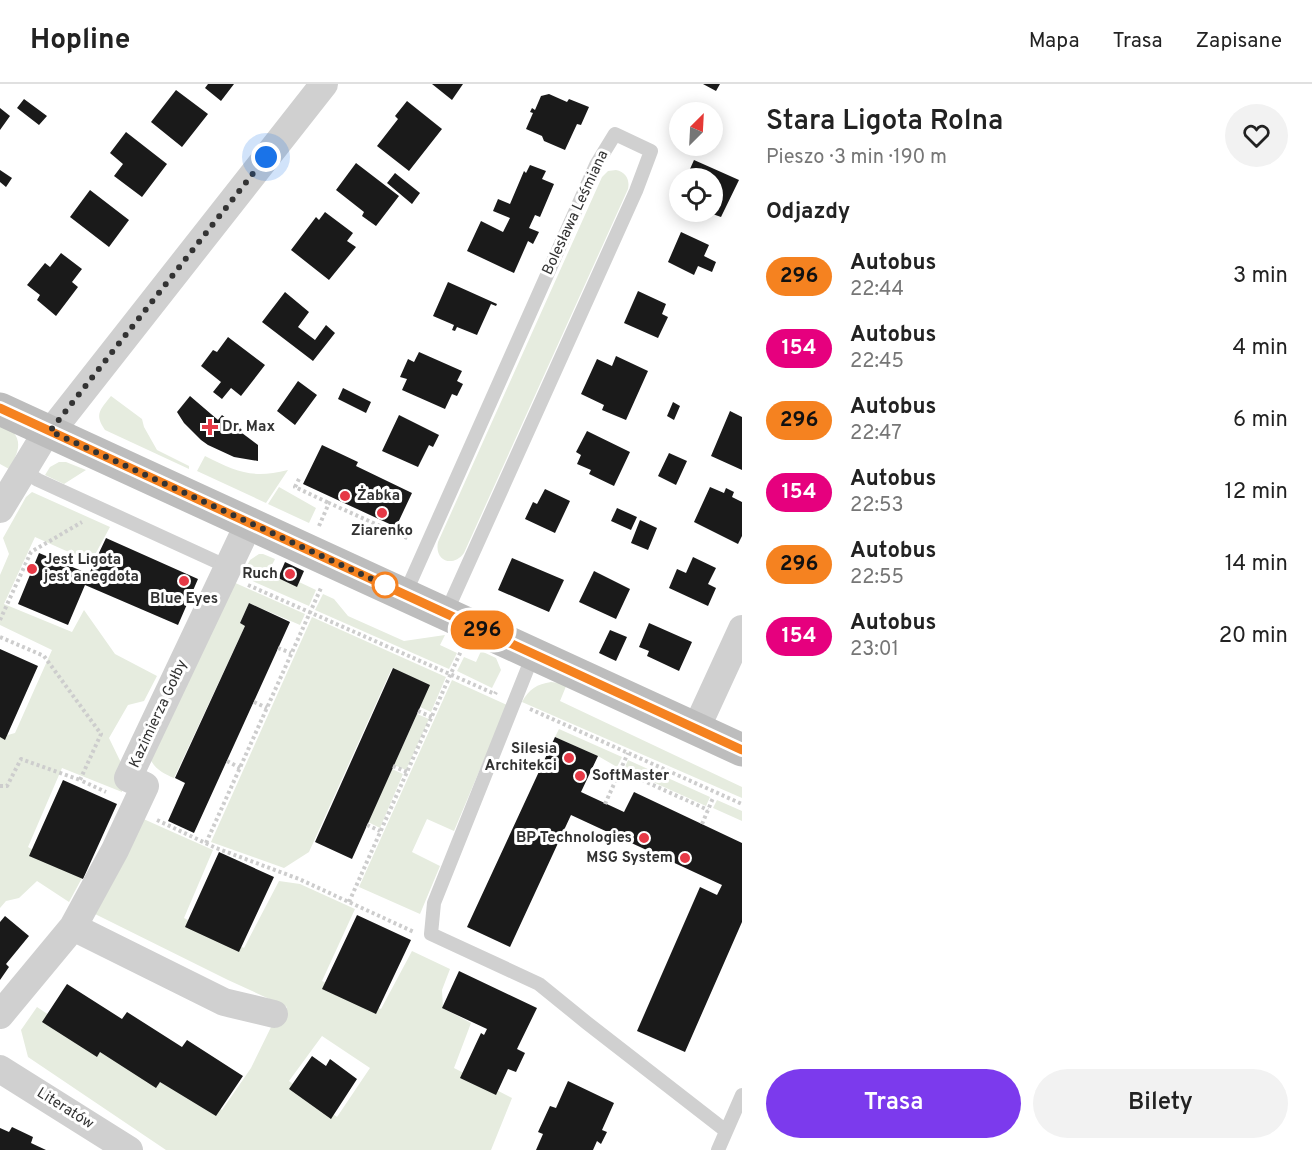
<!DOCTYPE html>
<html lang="pl">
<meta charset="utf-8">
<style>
body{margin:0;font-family:Overpass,sans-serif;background:#f2f2f2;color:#222;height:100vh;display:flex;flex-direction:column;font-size:22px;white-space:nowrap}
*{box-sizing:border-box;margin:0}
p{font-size:20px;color:#767676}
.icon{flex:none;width:33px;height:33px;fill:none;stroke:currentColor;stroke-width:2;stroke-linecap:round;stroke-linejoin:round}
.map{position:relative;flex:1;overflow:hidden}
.drawer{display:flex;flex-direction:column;background:#fff;width:570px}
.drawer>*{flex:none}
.badge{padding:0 12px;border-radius:20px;font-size:21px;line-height:39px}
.needle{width:39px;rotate:24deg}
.tools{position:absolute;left:669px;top:18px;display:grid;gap:12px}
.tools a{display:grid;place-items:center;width:54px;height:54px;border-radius:50%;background:#fff;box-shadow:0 3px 15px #0003;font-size:30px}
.you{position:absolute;width:30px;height:30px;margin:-15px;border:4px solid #fff;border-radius:50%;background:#1a73e8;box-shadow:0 0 0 9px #1a73e833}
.map>.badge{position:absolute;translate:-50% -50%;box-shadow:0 0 0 3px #fff}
h2{padding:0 24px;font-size:22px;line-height:54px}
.round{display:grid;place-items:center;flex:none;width:63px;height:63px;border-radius:32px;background:#f2f2f2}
.head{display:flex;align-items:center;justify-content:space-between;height:102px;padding:0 24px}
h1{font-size:28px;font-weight:600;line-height:45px}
.action{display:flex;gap:12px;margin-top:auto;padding:12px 24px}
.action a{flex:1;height:69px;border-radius:36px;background:#7c3aed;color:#fff;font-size:24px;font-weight:600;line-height:69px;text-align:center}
.action a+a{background:#f2f2f2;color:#222}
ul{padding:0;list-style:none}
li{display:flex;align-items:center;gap:18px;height:72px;padding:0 24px}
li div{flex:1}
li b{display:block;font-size:22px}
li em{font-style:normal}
li .badge{min-width:66px;font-weight:700;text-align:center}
header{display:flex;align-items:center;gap:36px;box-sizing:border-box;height:84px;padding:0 30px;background:#fff;border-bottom:2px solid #e0e0e0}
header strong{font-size:28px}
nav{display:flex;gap:33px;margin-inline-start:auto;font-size:21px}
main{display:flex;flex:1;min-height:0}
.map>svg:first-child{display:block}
.green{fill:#e6ecdf;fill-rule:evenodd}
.building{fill:#1a1a1a}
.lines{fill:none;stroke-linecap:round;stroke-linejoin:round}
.path{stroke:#cdcdcd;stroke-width:4;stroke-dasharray:3 3;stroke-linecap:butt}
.lane{stroke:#d0d0d0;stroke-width:14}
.street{stroke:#d0d0d0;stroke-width:28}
.secondary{stroke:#bdbdbd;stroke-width:33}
.line-casing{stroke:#fff;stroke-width:14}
.line{stroke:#f58220;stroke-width:9}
.walk{stroke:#333;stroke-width:6;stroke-dasharray:0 10.8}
.poi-dot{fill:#e63946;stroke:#fff;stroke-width:2}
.stop-dot{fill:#fff;stroke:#f58220;stroke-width:3}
.labels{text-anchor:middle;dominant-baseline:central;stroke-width:6;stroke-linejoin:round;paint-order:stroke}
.street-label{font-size:15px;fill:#333;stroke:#fff}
.poi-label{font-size:15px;font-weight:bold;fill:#333;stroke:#fff;text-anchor:start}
</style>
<header>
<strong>Hopline</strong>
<nav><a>Mapa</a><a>Trasa</a><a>Zapisane</a></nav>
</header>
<main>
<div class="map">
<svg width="742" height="1066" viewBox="0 0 742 1066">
<rect width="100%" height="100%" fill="#fff"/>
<path class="green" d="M616,86C626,88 630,96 628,105L464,469C453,484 434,477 438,458L602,93L608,87Z
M111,312L142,335L144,343L157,366L189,382V385L105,346C94,330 100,326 111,312Z
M0,340C4,343 10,345 13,348C24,360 15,374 9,385L0,380Z
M205,372C237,388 252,395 288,386L266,419L197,387Z
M59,378H66L86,386L64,400L45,391L50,383Z
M279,403L316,424L309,439L268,420Z
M32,408L110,443L91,478L35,453L4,520L72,548L84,526L115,570L157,592L144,617L128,621L109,654L124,685L122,708L62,684L28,763L82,794L69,818L37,797L19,814L6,817L0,824V647L8,651L15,649L52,566L0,541V491L9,470L3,454L26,413Z
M259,470H263L275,475L269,487L278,492V494L297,502L299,498L316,506L309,522L241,492L250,476Z
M231,497L305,530L300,541L249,519L240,539L245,542L174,694C162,689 155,685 149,673Z
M323,510L334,515L348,532L404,557L445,551L440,561L457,569L449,585L315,526Z
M312,533L446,593L431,628L420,623L429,601L392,584L309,768L284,784L211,758Z
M481,567L496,574L501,586L492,604L457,587L464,573L476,578Z
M452,596L507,621L454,747L427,735L412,768L440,782L420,830L359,803Z
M551,598L567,600L560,617L742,703V714L522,618C529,605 537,600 551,598Z
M417,630L429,635L406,686L394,681Z
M559,645L622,673L617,683L598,672L555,653Z
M628,676L710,713L706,722L624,685Z
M392,685L403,690L380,744L368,738Z
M717,716L742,727V737L713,724Z
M139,733L213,766L184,834L244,864L279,797L300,800L355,825L322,897L381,925L412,867L450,885L442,906L443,924L471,939L454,984L512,1014L491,1066H166L28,973L21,946L37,923L101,966L169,994L222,1026L251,984L274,937L287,923L228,896L95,830ZM322,952L370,984L337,1033L289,997Z"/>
<path class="building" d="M208,0H234L221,17L205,4Z
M432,0H463L452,16Z
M703,0H720L716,7Z
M176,6L208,30L182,63L151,38Z
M549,10L567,18L569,15L589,23L581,41L577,40L565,66L544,57L542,52L526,45L533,29L530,28L532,24L535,26L541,12Z
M24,15L47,32L39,41L17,24Z
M407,17L442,45L409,87L377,62L398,35L395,32Z
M0,24L10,32L0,46Z
M126,48L167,80L142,113L114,92L123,80L110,69Z
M694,76L739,96L721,133L707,128H712V94H686Z
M356,79L399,112L376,142L362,132L364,128L336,106Z
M530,81L546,87L542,95L554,100L540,133L535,131L529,144L539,148L533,160L528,157L514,189L467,167L481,137L503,148L510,134L493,127L498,115L510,120L524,87L526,89Z
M0,86L12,94L6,103L0,98Z
M395,89L420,109L412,120L387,99Z
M90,106L129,136L109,163L70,133Z
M325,128L353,149L347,157L356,163L329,196L291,166L316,133L319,136Z
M681,148L709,161L704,172L716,178L712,188L698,182L694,191L668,178Z
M61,169L82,185L72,198L78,203L56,232L37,216L40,211L27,201L45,179L50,183Z
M448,198L497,220L496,222L491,220L477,251L457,243L455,247L452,246L454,241L433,232Z
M638,207L666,220L662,230L668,233L658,254L624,239Z
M285,208L309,228L298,243L315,256L326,241L335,249L313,277L262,238Z
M228,253L265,281L241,312L231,304L222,315L213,308L221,298L201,282L213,266L217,268Z
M419,268L462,287L457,297L463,300L457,312L452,310L445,325L402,306L407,295L400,293L408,275L414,278Z
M616,272L648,287L626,336L602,326L604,321L581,310L597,275L612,282Z
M298,297L317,311L295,341L277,327Z
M343,304L371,318L366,329L338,315Z
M190,312L218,336L222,331L239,345L238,346L258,361V377L234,373L208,361L201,356L184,339L177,328Z
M673,318L680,322L674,336L667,332Z
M730,327L742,333V386L711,372Z
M399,331L439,351L433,363L429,361L418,383L382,367Z
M587,347L630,368L614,402L589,390L591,386L577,380L581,371L576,368Z
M322,361L358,378L356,382L412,409L396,443L303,400Z
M669,369L687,377L676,401L658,392Z
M710,403L724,409L726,404L734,408L732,413L742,418V452L738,460L694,438Z
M545,405L570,417L555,449L525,435L533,418L537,420Z
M617,424L637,433L631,446L611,437Z
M640,436L657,444L648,466L631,459Z
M106,454L198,495L178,541L85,501L68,541L18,520L39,469L89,490Z
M693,473L716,484L708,500L716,504L708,522L669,504L677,485L686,489Z
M512,474L564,496L549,528L498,506Z
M285,478L304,487L297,503L278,494Z
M594,487L630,505L616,535L579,518Z
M249,519L290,538L194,749L168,737L185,699L175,694L245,542L240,539Z
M649,539L692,558L679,587L647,572L649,567L639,563Z
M610,546L627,553L616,577L599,569Z
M0,565L38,582L5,656L0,653Z
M393,584L430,601L352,775L315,758Z
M555,653L598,672L581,708L624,728L634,708L742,759V838L685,968L637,947L700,803L717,811L722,801L571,731L510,863L467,843Z
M63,696L117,720L83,795L29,772Z
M219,768L274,793L239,868L185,843Z
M357,831L411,856L376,930L322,905Z
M5,832L29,852L6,880L9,883L0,896V838Z
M459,887L537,924L517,965L525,969L516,988L508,985L496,1011L460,994L481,949L484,951L487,945L442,924Z
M67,900L122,935L127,928L182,963L187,956L243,992L216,1032L160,998L156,1004L100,968L97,973L42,938Z
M312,972L326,982L330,975L357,995L331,1035L289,1005Z
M568,997L614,1019L602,1046L607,1048L601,1060L597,1057L593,1066H536L543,1050L538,1048L550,1022L556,1024Z
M12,1043L33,1053L31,1059L46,1066H0V1044L9,1048Z"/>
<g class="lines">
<path class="path" d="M299,395L295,403L329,419
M319,442L329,419L409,455
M248,501L495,610L496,608
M0,536L31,468L82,438
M0,553L44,572L101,650L80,696L106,708
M278,564L291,569
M254,618L267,624
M530,625L742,720
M418,627L432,633
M227,677L240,684
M393,682L407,688
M620,686L708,726
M0,702H7L21,675L80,696
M605,720L628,669
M157,736L216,764L299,795L414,848
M702,740L713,714
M367,741L380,747
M206,759L321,504
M349,818L461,567"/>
<path class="lane" d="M23,387L38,396L228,483
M405,510L596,81L615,50L651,67L636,107L446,529
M533,571L434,819L431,850L539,900L587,939L726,1047
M718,1066L742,1011"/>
<path class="street" d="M0,425L40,359L60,336L324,0
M249,439L128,694L145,702L115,766L73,843L224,918L274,930
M696,645L742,545
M0,931L73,843
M0,985L129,1066"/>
<path class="secondary" d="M0,325L742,666"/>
</g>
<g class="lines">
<defs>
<path id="line" d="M0,324L742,666"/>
</defs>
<use href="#line" class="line-casing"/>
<use href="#line" class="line"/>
<path class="walk" d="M266,73L50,347L385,501"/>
</g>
<g class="poi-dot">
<path d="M207 334h6v6h6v6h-6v6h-6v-6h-6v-6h6z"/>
<circle cx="345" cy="412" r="6"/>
<circle cx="382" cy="429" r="6"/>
<circle cx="32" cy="485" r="6"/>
<circle cx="290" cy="490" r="6"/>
<circle cx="184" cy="497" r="6"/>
<circle cx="569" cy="674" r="6"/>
<circle cx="580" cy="692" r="6"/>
<circle cx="644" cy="754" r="6"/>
<circle cx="685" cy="774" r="6"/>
</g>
<circle class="stop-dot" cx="385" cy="501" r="12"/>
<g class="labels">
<g class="street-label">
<text transform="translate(576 129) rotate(-65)">Bolesława Leśmiana</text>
<text transform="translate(159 630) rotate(-65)">Kazimierza Gołby</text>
<text transform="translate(65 1025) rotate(32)">Literatów</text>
</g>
<g class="poi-label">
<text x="222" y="343">Dr. Max</text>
<text x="357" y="412">Żabka</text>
<text x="382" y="447" text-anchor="middle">Ziarenko</text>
<text x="44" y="476">Jest Ligota<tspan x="44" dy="17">jest anegdota</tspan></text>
<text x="278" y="490" text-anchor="end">Ruch</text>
<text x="184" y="515" text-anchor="middle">Blue Eyes</text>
<text x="557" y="665" text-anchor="end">Silesia<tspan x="557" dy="17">Architekci</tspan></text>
<text x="592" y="692">SoftMaster</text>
<text x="632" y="754" text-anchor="end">BP Technologies</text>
<text x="673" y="774" text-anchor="end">MSG System</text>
</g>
</g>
</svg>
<div class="tools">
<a><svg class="needle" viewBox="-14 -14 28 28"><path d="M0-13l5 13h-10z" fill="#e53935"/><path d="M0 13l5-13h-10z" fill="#767676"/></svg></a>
<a><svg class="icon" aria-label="locate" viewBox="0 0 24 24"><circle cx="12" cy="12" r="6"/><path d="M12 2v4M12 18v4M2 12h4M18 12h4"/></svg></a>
</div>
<div class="you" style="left:266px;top:73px"></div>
<b class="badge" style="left:482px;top:546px;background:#f58220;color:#111">296</b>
</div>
<section class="drawer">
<div class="head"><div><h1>Stara Ligota Rolna</h1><p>Pieszo · 3 min · 190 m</p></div><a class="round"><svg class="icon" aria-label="heart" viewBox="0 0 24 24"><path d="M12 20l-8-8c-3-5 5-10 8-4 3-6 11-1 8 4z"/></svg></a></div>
<h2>Odjazdy</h2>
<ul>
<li><span class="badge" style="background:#f58220;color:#111">296</span><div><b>Autobus</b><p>22:44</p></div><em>3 min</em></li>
<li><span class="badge" style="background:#e6007e;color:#fff">154</span><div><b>Autobus</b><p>22:45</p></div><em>4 min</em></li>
<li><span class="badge" style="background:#f58220;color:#111">296</span><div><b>Autobus</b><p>22:47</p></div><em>6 min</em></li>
<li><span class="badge" style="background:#e6007e;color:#fff">154</span><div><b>Autobus</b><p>22:53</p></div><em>12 min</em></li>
<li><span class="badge" style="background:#f58220;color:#111">296</span><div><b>Autobus</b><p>22:55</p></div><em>14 min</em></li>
<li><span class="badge" style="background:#e6007e;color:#fff">154</span><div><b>Autobus</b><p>23:01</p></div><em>20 min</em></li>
</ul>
<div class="action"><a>Trasa</a><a>Bilety</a></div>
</section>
</main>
